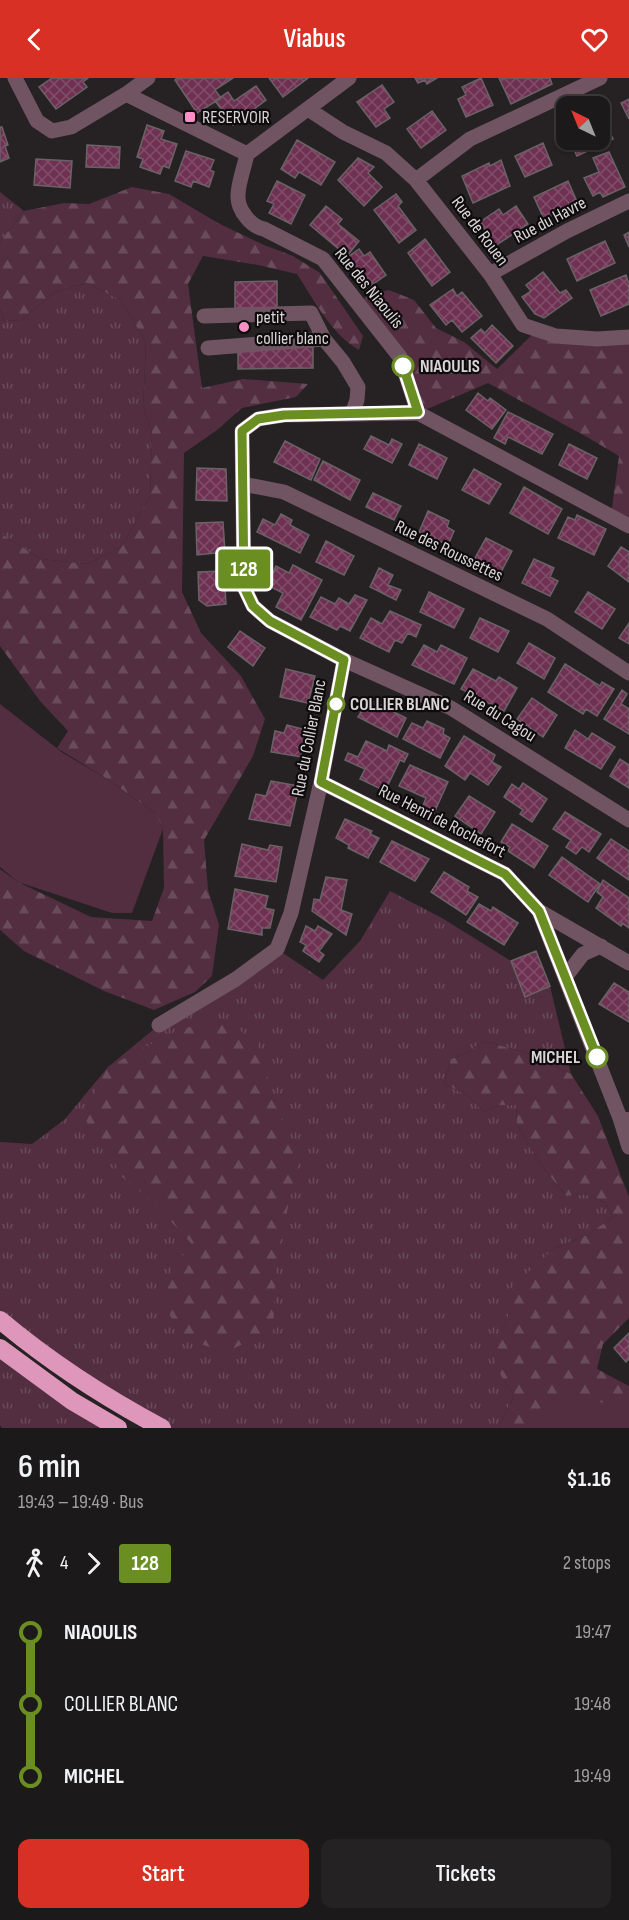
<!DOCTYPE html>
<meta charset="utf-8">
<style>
body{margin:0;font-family:"Sofia Sans Condensed",sans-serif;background:#252223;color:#f1f3f6;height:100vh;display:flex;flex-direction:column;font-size:22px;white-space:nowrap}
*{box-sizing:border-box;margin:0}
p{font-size:20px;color:#a0a0a2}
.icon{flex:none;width:33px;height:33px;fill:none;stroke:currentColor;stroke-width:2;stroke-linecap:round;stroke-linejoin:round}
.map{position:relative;height:1350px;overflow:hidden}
.panel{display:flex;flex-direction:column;background:#1c191a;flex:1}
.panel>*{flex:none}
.badge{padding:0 12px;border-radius:4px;font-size:21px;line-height:39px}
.needle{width:39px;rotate:317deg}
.tools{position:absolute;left:556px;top:18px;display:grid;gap:12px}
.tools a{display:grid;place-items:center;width:54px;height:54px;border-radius:12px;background:#1c191a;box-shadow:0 2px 4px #0004,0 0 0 2px #3a3839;font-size:30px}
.map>.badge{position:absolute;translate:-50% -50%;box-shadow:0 0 0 3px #fff}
.legs{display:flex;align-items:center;gap:9px;height:66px;padding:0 18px;font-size:20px}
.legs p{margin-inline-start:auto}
.headline{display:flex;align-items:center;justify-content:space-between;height:102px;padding:0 18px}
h1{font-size:33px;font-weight:600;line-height:45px}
.primary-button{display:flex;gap:12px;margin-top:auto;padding:12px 18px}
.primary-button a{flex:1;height:69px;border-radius:12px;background:#d93025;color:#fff;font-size:24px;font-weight:600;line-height:69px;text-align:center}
.primary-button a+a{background:#252223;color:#f1f3f6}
ul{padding:0 18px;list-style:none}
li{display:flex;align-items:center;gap:21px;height:72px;font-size:22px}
li i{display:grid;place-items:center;width:9px;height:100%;margin:0 8px;background:currentColor}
li i::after{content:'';width:15px;height:15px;margin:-8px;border:4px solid;border-radius:50%;background:#1c191a}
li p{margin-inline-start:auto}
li:first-child i{background:linear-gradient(#0000 50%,currentColor 0)}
li:last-child i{background:linear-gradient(currentColor 50%,#0000 0)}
header{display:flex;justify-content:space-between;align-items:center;height:78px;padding:0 18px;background:#d93025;color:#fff;font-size:27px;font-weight:600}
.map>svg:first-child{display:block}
.grass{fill:url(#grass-tufts)}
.forest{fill:url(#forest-firs)}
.green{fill:#522e40}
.building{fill:url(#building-cross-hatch);stroke:#696366;stroke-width:1.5}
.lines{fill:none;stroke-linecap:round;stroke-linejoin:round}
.minor{stroke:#715462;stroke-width:15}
.highway{stroke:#de97ba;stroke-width:18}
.line-1-casing{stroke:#fff;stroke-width:14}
.line-1{stroke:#6b8e23;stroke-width:9}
.poi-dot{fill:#fa8fc6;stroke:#0d0b0c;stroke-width:2}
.stop-1-dot{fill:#fff;stroke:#6b8e23;stroke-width:3}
.labels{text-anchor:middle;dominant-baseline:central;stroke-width:4.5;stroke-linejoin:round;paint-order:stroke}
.poi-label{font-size:18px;fill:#d9d5d7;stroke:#0d0b0c;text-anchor:start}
.street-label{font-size:18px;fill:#d9d5d7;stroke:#0d0b0c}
.stop-label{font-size:18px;font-weight:bold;fill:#d9d5d7;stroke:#0d0b0c;text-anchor:start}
</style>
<header><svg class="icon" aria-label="back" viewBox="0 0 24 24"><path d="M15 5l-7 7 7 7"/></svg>Viabus<svg class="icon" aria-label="heart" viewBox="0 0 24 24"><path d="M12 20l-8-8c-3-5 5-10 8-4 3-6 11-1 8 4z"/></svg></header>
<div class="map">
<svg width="629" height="1350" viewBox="0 0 629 1350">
<defs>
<pattern id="grass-tufts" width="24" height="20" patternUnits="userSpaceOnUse" patternTransform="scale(1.5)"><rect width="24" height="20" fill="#522e40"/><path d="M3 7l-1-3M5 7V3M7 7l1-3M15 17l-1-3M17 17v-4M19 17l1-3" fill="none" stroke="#6a4b5b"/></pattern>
<pattern id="forest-firs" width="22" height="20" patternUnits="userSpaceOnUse" patternTransform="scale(1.5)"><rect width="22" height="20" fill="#522e40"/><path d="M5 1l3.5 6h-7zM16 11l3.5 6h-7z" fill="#6a4b5b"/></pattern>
<pattern id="building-cross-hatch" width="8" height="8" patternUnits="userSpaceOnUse" patternTransform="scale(1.5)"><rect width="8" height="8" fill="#6e3152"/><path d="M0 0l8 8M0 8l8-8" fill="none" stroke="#824e6a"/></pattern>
</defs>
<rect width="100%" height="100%" fill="#262123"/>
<path class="grass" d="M0,114L24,133L2,161L0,166Z
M87,205L121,222L146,265L143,328L152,354L150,418L122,468L87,486L41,481L0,455V231L4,243L22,242L55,214Z
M390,813L442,840L511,883L525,918L550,908L571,996L530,976L484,963L466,975L451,981L444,1005L468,1018L484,1034L498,1027H516L517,1046L542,1088L566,1118L585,1116L606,1125L613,1139L587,1157L553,1171L510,1235L501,1252L505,1304L514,1317L498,1350H162L0,1242V1064L32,1066L64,1042L108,989L159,947L277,871L323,902L360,863Z
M0,1270L118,1350H2L0,1347Z"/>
<path class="forest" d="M132,109L169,116L218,145L264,167L293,178L320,195L363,258L359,272C331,256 314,222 297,196L258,187L203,178L188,206L202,310L243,301L308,306L296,319L242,330L217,352L184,375L182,514L201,555L241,598L265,641L253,678L204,762L208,812L219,847L212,898L195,914L154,932L104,913L24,873L0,852V791L18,804L91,839L152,843L164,810L163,751L155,735L107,701L57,670L68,653L40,623L0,568V455L41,481L87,486L122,468L150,418L152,354L143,328L146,265L121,222L87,205L55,214L22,242L4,243L0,231V166L2,161L24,133L64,125L89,126Z
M389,212L414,222L436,250L464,264L497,291L537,252L629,259V448L611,437L619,378L587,359L488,305L418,335L400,279L358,227L369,216Z
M227,942L258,967L277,1030L298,1084L277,1178L273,1252L226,1274L181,1260L157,1210L177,1187L191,1165L154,1125L120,1097L111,1075L89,1052L84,1033L108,989L180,951Z
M484,963L530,976L571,996L598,1038L629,1119V1240L603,1266L597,1291L629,1308V1350H498L514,1317C507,1307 496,1292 494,1280C492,1268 504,1246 510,1235L505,1216L553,1171L587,1157L613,1139L606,1125L585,1116L566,1118L542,1088L517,1046L516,1027H498L484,1034L468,1018L444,1005L451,981L466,975Z"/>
<path class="green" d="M0,626L63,675L107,701L155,735L163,751L132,835H112L18,804L0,789Z
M555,1318L605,1325L629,1341V1350H537Z"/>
<path class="building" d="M52,0H88L83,4L87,9L56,31L39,9Z
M177,0H233L215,12L221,20L197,35L175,2Z
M269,0H308L283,19Z
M415,0H437L427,6L425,2L418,5Z
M481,0L493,27L466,39L458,21L466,17L462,9Z
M499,0H550L552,6L511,26Z
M382,7L394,24L384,31L390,40L376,49L357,24Z
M256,8L266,22L233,47L215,23L228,14L234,23Z
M629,21V41L621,25Z
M432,33L446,52L421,70L407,51Z
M603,40L613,61L577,78L569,62H600V41Z
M147,47L164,53L161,61L177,66L169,90L163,88L160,96L140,89L143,81L137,79Z
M0,49H2L8,67L5,68L9,80L0,84Z
M297,62L335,84L321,107L299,94L295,100L281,91Z
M543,65L552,87L525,99L515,78Z
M87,67L120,69L119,90L86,89Z
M186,73L214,82L210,92L214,94L209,109L193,103L191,109L175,103Z
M609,74L625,109L603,119L600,114L593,118L584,100L599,94L593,80Z
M358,80L374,89L368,95L382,109L364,128L338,102Z
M36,81L72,83L70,110L34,107Z
M501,82L510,108L473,125L462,98L489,85L490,88Z
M277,103L305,117L291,146L269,135L274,126L267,123Z
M568,103L578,126L544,141L534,119Z
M396,116L402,124L398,128L416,152L399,165L374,132Z
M326,128L342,141L338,146L359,163L347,178L310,147Z
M516,128L528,146L495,168L480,144L499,131L503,137Z
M629,154V169L624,157Z
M425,161L450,194L432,208L408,175Z
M605,163L615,185L577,203L567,181Z
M359,171L364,178L370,174L386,197L366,211L345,181Z
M543,194L560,215L566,212L572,220L544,240L535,236L522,219L531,213L526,207Z
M626,197L629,206V226L601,238L590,212Z
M277,203V231L235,230V204Z
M453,211L457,218L462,214L482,238L462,254L452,242L446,247L430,227Z
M492,247L513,268L496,285L471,260L481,251L485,255Z
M313,269V290L238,291V272Z
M478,315L488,323L490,320L506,332L492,351L466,332Z
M508,334L553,356L542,376L508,359L505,366L494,360Z
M371,358L389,367L392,361L402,366L392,385L364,371Z
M285,363L320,381L311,402L274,384Z
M419,366L447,380L437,401L409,387Z
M569,366L597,380L587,401L559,387Z
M323,383L360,402L350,422L314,402Z
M197,390L226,391L227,423L196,422Z
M474,391L501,406L489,426L462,412Z
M524,409L562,431L548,456L510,435Z
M373,415L401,428L394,442L366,429Z
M428,433L449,443L447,449L454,453L448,467L419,454Z
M281,436L292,442L290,447L309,457L300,475L257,454L263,441L275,447Z
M577,437L606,451L594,477L558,460L568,439L575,442Z
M223,444L225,474L197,477L196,445Z
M486,460L512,473L500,496L474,482Z
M326,463L354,478L344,497L316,484Z
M621,469L629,474V504L608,488Z
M534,481L554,490L550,499L558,503L550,518L522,505Z
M293,487L322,502L301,542L276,529L283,515L267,507L276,488L289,495Z
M379,490L393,497L388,507L401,512L396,522L370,509Z
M224,493L226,526L207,528L199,522L198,494Z
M429,514L464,531L454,550L420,534Z
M588,514L615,531L602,551L575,534Z
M355,517L367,522L350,553L340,548L337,552L310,539L321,519L335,526L339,520L349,526Z
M390,533L421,547L416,559L408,555L402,565L395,562L389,574L360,560L371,540L382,546Z
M480,540L509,553L498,574L470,560Z
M629,545V566L619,560Z
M240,553L265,570L253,588L228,569Z
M529,565L555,580L544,601L517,585Z
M424,567L437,574L441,567L467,580L454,606L412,587Z
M565,586L600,608L602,604L614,611L597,638L586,631L583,636L548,614Z
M286,591L315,598L308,625L280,619Z
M473,591L496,603L499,599L517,610L504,633L461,611Z
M622,612L627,616L621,626L629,631V656L604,641Z
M532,620L557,637L543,659L517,641Z
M369,621L406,640L397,659L358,639Z
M427,643L444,651L443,656L450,660L440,680L403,661L412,645L423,650Z
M287,647L306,652L301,679L271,674L275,653L284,655Z
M575,652L588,661L592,655L615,669L601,691L565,670Z
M464,658L495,677L492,684L501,689L488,707L470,695L465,702L445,688Z
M366,663L387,673L389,667L408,676L404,684L400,682L385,713L360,701L365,691L345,682L348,675L358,679Z
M620,681L629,687V710L610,698Z
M410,687L448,704L434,735L422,730L426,720L399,708Z
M271,703L299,708L290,748L249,741L256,716L266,718Z
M523,705L547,721L532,744L520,736L523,732L504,719L512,706L519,711Z
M469,718L495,734L481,756L455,738Z
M565,734L601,756L589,774L582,769L576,776L566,769L571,762L553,751Z
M345,741L372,753L370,756L379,760L368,780L348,770L349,767L336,760Z
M512,746L548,768L534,790L508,773L510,769L501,764Z
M611,761L629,773V802L597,780Z
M392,763L429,781L415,803L380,784Z
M242,766L268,772L270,767L282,769L276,804L235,798Z
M562,779L600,806L588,824L549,797Z
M444,794L469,809L467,813L478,819L466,837L431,814Z
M326,799L347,802L341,832L352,836L346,857L312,833L314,821L320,822Z
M603,802L629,820V850L622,845L621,848L596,830L603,819L597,814Z
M235,811L268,818L265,830L274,832L270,850H262V857L228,851Z
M479,826L491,833L493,829L518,845L504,867L467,844Z
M306,848L315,853L318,848L332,856L319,873L324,877L319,884L303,873L306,867L300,864Z
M536,873L550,908L525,919L511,883Z
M614,905L629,914V944L599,926Z
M629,1255V1281L626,1284L614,1270Z"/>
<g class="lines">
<path class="minor" d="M15,0L37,43L52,53L71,49L126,16L247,76C245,87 237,108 238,119C238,132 251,149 264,151L323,181L400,279L418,335
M126,16L148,0
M308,31L343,54L386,75L416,102L490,196L523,247L556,258L597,261L629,259
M247,76L349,0
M416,102L470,61L600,0
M490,196L567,153L629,123
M204,238L311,235L324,261L343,284L358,309L357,322L352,336
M208,270L324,261
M243,406L284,414L547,541L629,595
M344,582L451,630L629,742
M321,704L505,796L539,833L629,885
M539,833L620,1040L629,1042
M566,898L583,876L601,868
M159,947L236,901L277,871L291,835L321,704L344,582L270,543L253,528L244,509L242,353L258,341L283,337L418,335L629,448
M620,1040L629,1069"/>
<path class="highway" d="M0,1242C50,1284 104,1319 162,1350
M0,1270L72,1323L118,1350"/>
</g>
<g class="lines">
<defs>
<path id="line-1" d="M403,288L418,334L284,337L258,341L242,353L244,509L253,528L270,543L344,582L321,704L505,796L539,833L597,979"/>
</defs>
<use href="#line-1" class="line-1-casing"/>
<use href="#line-1" class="line-1"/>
</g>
<g class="poi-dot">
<rect x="184" y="33" width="12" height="12" rx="3"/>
<circle cx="244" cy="249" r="6"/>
</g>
<g class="stop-1-dot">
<circle cx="403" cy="288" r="10"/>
<circle cx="336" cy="626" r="8"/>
<circle cx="597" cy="979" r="10"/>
</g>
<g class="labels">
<g class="poi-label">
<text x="202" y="39">RESERVOIR</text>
<text x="256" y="239">petit<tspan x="256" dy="21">collier blanc</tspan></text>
</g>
<g class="street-label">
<text transform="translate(550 142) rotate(-28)">Rue du Havre</text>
<text transform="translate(480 153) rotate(53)">Rue de Rouen</text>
<text transform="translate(369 210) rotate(51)">Rue des Niaoulis</text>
<text transform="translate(449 473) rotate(26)">Rue des Roussettes</text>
<text transform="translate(500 638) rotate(32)">Rue du Cagou</text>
<text transform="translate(309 660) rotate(-79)">Rue du Collier Blanc</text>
<text transform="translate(442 743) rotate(27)">Rue Henri de Rochefort</text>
</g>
<g class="stop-label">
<text x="420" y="288">NIAOULIS</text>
<text x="350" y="626">COLLIER BLANC</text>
<text x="580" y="979" text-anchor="end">MICHEL</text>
</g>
</g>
</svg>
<div class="tools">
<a><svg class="needle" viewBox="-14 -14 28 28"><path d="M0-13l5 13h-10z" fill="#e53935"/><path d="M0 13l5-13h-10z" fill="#a0a0a2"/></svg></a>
</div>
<b class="badge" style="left:244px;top:491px;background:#6b8e23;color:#fff">128</b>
</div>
<section class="panel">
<div class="headline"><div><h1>6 min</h1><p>19:43 – 19:49 · Bus</p></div><b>$1.16</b></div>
<div class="legs"><svg class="icon" aria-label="walk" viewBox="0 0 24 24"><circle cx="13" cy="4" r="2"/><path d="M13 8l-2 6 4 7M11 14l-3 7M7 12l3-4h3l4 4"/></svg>4<svg class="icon" aria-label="forward" viewBox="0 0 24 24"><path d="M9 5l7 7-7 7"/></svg><b class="badge" style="background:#6b8e23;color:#fff">128</b><p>2 stops</p></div>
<ul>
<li><i style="color:#6b8e23"></i><b>NIAOULIS</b><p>19:47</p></li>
<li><i style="color:#6b8e23"></i><span>COLLIER BLANC</span><p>19:48</p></li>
<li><i style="color:#6b8e23"></i><b>MICHEL</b><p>19:49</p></li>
</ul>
<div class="primary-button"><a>Start</a><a>Tickets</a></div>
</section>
